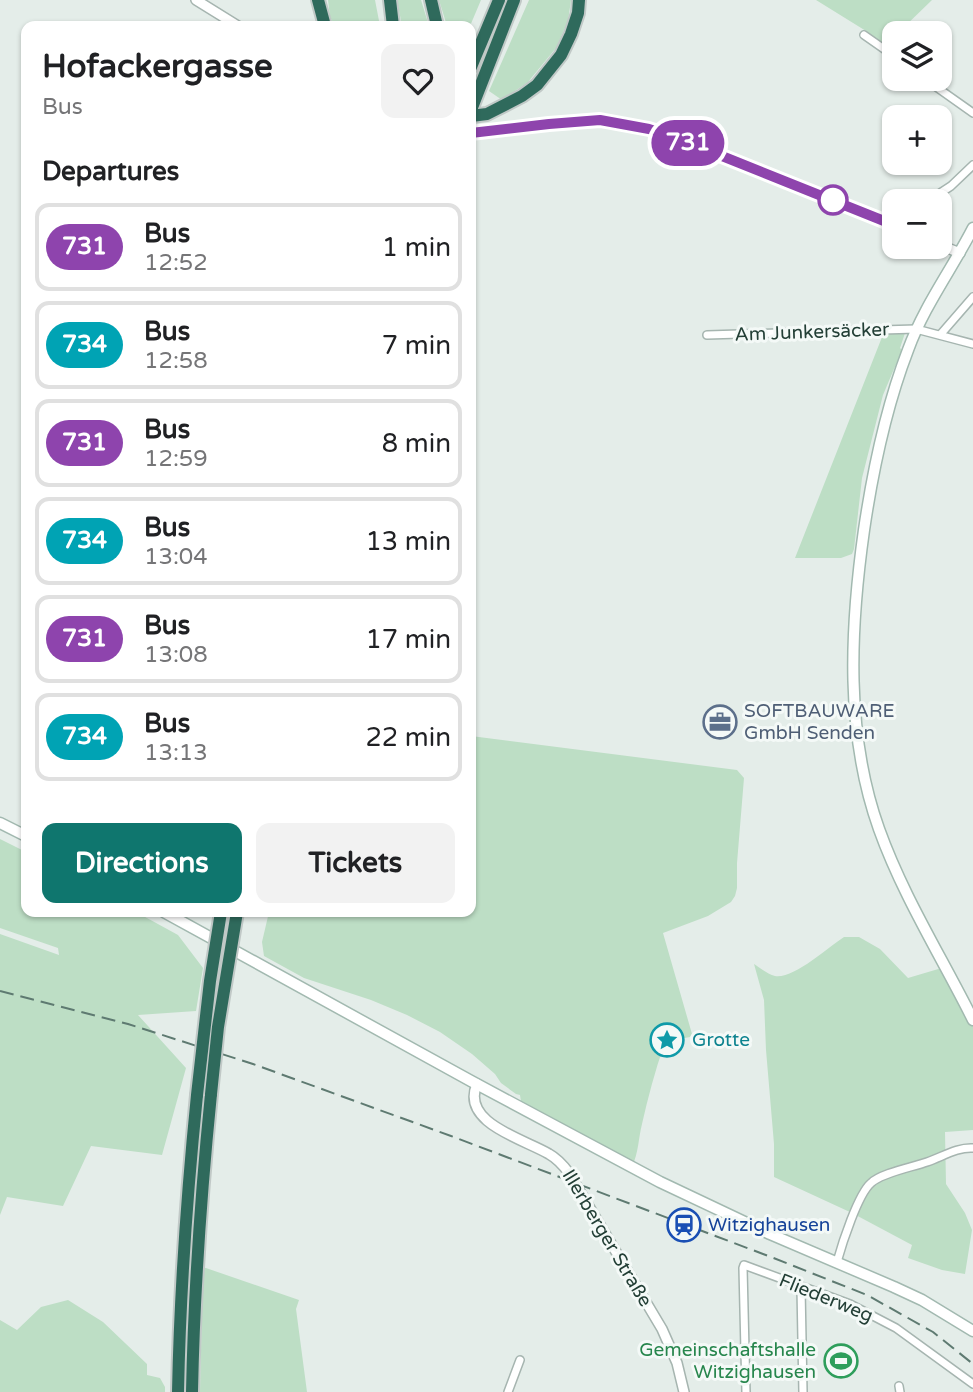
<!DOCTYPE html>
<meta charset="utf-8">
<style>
body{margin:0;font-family:"Varela Round",sans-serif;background:#f2f2f2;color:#202124;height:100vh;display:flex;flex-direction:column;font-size:26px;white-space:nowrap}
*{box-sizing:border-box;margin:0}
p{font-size:23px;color:#757577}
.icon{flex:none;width:38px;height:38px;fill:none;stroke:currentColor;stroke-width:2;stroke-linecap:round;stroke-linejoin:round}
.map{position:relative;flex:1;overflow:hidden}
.sheet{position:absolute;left:21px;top:21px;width:455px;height:896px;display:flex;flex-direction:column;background:#fff;border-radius:14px;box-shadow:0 2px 5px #0004}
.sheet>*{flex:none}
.badge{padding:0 14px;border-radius:23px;font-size:24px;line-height:46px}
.buttons{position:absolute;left:882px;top:21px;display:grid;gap:14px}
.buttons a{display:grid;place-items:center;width:70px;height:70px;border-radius:14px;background:#fff;box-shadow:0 2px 5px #0004;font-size:35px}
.map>.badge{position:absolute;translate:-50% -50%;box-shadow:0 0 0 4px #fff}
h2{padding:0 21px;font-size:26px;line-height:63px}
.round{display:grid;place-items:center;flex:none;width:74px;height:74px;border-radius:14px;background:#f2f2f2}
.head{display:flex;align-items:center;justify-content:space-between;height:119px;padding:0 21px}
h1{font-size:33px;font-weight:800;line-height:52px}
.cta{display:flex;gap:14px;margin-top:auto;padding:14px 21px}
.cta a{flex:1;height:80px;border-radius:14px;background:#0f766e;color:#fff;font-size:28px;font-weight:800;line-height:80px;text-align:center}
.cta a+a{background:#f2f2f2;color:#202124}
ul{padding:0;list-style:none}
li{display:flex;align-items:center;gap:21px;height:88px;margin:0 14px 10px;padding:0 7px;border:4px solid #e0e0e0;border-radius:14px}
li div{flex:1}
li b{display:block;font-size:26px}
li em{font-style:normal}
li .badge{min-width:77px;font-weight:700;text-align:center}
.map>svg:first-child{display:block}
.green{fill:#bddec5}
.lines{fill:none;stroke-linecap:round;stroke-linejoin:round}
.minor-casing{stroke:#a6b5b0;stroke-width:10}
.tertiary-casing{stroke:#a6b5b0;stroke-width:12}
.secondary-casing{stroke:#a2b9b0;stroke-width:13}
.motorway-casing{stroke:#c1c9c7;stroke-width:16}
.minor{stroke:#fff;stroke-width:7}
.tertiary{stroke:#fff;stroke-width:9}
.secondary{stroke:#fff;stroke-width:10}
.motorway{stroke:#2f6a5c;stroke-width:12}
.rail{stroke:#5e7a71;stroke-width:2;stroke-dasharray:14 7;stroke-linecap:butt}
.motorway-bridge-casing{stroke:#c1c9c7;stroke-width:16;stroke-linecap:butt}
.motorway-bridge{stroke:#2f6a5c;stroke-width:12}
.line-casing{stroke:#fff;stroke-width:16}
.line{stroke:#8e44ad;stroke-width:10}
.stop-dot{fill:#fff;stroke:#8e44ad;stroke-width:3.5}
.labels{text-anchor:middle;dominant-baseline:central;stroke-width:6;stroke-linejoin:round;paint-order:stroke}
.street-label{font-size:19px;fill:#233f36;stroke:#f4f9f7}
.service-label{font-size:19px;fill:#4e5e75;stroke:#f4f9f7;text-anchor:start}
.culture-label{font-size:19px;fill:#0d838f;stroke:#f4f9f7;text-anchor:start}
.transit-label{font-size:19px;fill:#164399;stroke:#f4f9f7;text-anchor:start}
.leisure-label{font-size:19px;fill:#27864d;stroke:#f4f9f7;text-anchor:end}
</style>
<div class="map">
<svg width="973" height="1392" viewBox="0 0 973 1392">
<rect width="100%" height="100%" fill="#e4ede9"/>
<path class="green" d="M328,0H375L380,26H335L330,17Z
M397,0H421L429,26H402Z
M439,0H481L470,26H447Z
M529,0H571L568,21L556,48L528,82L502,100L489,91Z
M816,0H932L898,33H894V37L885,46L866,31Z
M884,332L905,333L900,348L902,350L883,395L862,478L854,549L852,554L841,558H795Z
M471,736L737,770L744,778L737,863V888L735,896L731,902L708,916L663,933L692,1034L690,1037L669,1041L664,1045C655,1071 648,1097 642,1124C638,1140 639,1151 632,1167L522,1108L520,1095L516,1094L501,1083L495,1074L472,1054L440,1032L407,1015L371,1000L304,978L264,956L262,942L269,912H471Z
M0,839L26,852V912H136L178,935L203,968L196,1011L138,1015L186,1068L162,1155L91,1146L63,1206L7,1197L0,1215V934L59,955L58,948L0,928Z
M844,937H859L880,949L908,978L945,967L973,1023V1130L945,1132L946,1184L965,1213L972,1230L965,1274L942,1270L908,1258L912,1245L852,1213L774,1177V1144L766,1050L764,1000L754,964C760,968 768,974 775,976C794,979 827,948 844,937Z
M203,1267L299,1300L296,1309L307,1392H200Z
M68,1300L103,1322L147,1364V1375L160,1378L165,1387V1392H0V1320L17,1330L41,1307Z"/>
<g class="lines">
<defs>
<path id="minor" d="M864,35L894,56
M925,79L973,113
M928,201L951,186L973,165
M707,335L916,329L973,344
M940,335L973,297
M837,1262C842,1244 858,1194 871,1183C881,1173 913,1167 927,1162C942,1157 957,1147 973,1148
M801,1288L803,1392
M899,1386L900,1392
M508,1392L520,1360
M746,1392L743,1268L744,1265L850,1304L896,1328L973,1384"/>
<path id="tertiary" d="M196,0L238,26
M471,133L549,124L600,120L649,129L677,138L894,225
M940,245L960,253
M477,1084C460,1123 524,1139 549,1154C558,1159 563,1165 569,1173L662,1329L677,1363L684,1392"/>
<path id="secondary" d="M973,228C952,269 924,306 908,350C886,407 873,469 864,530C850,629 845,734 879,829C903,896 941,956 973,1020
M0,823L26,836
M164,912L471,1081L660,1182L770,1234L894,1287L922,1300L973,1331"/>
<path id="motorway" d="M318,0L325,26
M390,0L393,26
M431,0L437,26
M471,67L499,0
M471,110L514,0
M471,116L487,114L522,96L537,85L561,55L571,34L578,13L579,0
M178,1392C180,1293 187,1194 197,1095
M192,1392C194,1292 201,1193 211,1094"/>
</defs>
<use href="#minor" class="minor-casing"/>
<use href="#tertiary" class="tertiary-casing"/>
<use href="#secondary" class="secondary-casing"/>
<use href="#motorway" class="motorway-casing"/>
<use href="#minor" class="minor"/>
<use href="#tertiary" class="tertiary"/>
<use href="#secondary" class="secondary"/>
<use href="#motorway" class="motorway"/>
<path class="rail" d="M0,991L128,1024L253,1064L451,1136L771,1257L867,1295L933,1332L973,1364"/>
<defs>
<path id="motorway-bridge" d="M211,1094L218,1027L237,912
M197,1095L210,981L221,912"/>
</defs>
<use href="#motorway-bridge" class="motorway-bridge-casing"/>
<use href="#motorway-bridge" class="motorway-bridge"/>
</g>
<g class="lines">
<defs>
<path id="line" d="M471,133L549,124L600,120L649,129L677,138L894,225"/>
</defs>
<use href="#line" class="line-casing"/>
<use href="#line" class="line"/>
</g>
<defs>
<symbol id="office-ring" viewBox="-11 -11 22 22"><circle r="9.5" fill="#f4f9f7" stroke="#5c6f8a" stroke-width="1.5"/><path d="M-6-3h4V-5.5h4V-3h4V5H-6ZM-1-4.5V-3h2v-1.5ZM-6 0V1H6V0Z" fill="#5c6f8a"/></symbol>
<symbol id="sight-ring" viewBox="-11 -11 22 22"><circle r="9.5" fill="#f4f9f7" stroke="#0f9aa8" stroke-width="1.5"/><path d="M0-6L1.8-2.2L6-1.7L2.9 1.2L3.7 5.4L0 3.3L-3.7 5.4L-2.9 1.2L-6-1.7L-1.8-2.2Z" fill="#0f9aa8"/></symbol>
<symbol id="station-ring" viewBox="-11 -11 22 22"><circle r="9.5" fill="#f4f9f7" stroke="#1a4fb4" stroke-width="1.5"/><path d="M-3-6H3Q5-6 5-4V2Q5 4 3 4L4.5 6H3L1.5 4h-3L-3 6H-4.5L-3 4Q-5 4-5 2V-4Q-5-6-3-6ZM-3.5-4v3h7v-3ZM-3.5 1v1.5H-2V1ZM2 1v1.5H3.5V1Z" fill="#1a4fb4"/></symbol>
<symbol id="stadium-ring" viewBox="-11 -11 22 22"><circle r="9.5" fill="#f4f9f7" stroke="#2e9e5b" stroke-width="1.5"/><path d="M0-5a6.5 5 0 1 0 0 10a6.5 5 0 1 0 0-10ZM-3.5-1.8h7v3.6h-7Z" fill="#2e9e5b"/></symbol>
</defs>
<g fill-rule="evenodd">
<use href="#office-ring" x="701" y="703" width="38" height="38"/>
<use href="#sight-ring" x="648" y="1021" width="38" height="38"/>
<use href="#station-ring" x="665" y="1206" width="38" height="38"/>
<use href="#stadium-ring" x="822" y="1342" width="38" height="38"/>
</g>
<circle class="stop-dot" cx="833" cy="200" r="14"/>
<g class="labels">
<g class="street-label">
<text transform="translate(812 332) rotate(-2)">Am Junkersäcker</text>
<text transform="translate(607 1238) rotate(59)">Illerberger Straße</text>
<text transform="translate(826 1298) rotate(22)">Fliederweg</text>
</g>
<g class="service-label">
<text x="744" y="711">SOFTBAUWARE<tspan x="744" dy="22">GmbH Senden</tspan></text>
</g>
<g class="culture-label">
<text x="692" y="1040">Grotte</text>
</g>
<g class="transit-label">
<text x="708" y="1225">Witzighausen</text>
</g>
<g class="leisure-label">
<text x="816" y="1350">Gemeinschaftshalle<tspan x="816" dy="22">Witzighausen</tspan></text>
</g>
</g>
</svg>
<div class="buttons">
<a><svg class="icon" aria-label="layers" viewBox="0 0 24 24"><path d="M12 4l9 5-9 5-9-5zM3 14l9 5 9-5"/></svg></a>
<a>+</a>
<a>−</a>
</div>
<b class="badge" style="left:688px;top:143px;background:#8e44ad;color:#fff">731</b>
<section class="sheet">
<div class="head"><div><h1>Hofackergasse</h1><p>Bus</p></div><a class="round"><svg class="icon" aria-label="heart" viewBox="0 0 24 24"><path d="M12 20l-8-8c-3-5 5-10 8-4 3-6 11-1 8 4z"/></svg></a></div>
<h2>Departures</h2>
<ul>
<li><span class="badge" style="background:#8e44ad;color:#fff">731</span><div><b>Bus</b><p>12:52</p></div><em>1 min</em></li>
<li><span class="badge" style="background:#00a3b4;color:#fff">734</span><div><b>Bus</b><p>12:58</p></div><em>7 min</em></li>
<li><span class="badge" style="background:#8e44ad;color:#fff">731</span><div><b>Bus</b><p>12:59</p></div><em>8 min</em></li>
<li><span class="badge" style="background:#00a3b4;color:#fff">734</span><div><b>Bus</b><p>13:04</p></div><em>13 min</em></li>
<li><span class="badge" style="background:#8e44ad;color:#fff">731</span><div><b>Bus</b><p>13:08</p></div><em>17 min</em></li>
<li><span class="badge" style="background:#00a3b4;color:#fff">734</span><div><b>Bus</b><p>13:13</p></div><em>22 min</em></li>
</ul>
<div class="cta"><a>Directions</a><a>Tickets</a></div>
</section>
</div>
